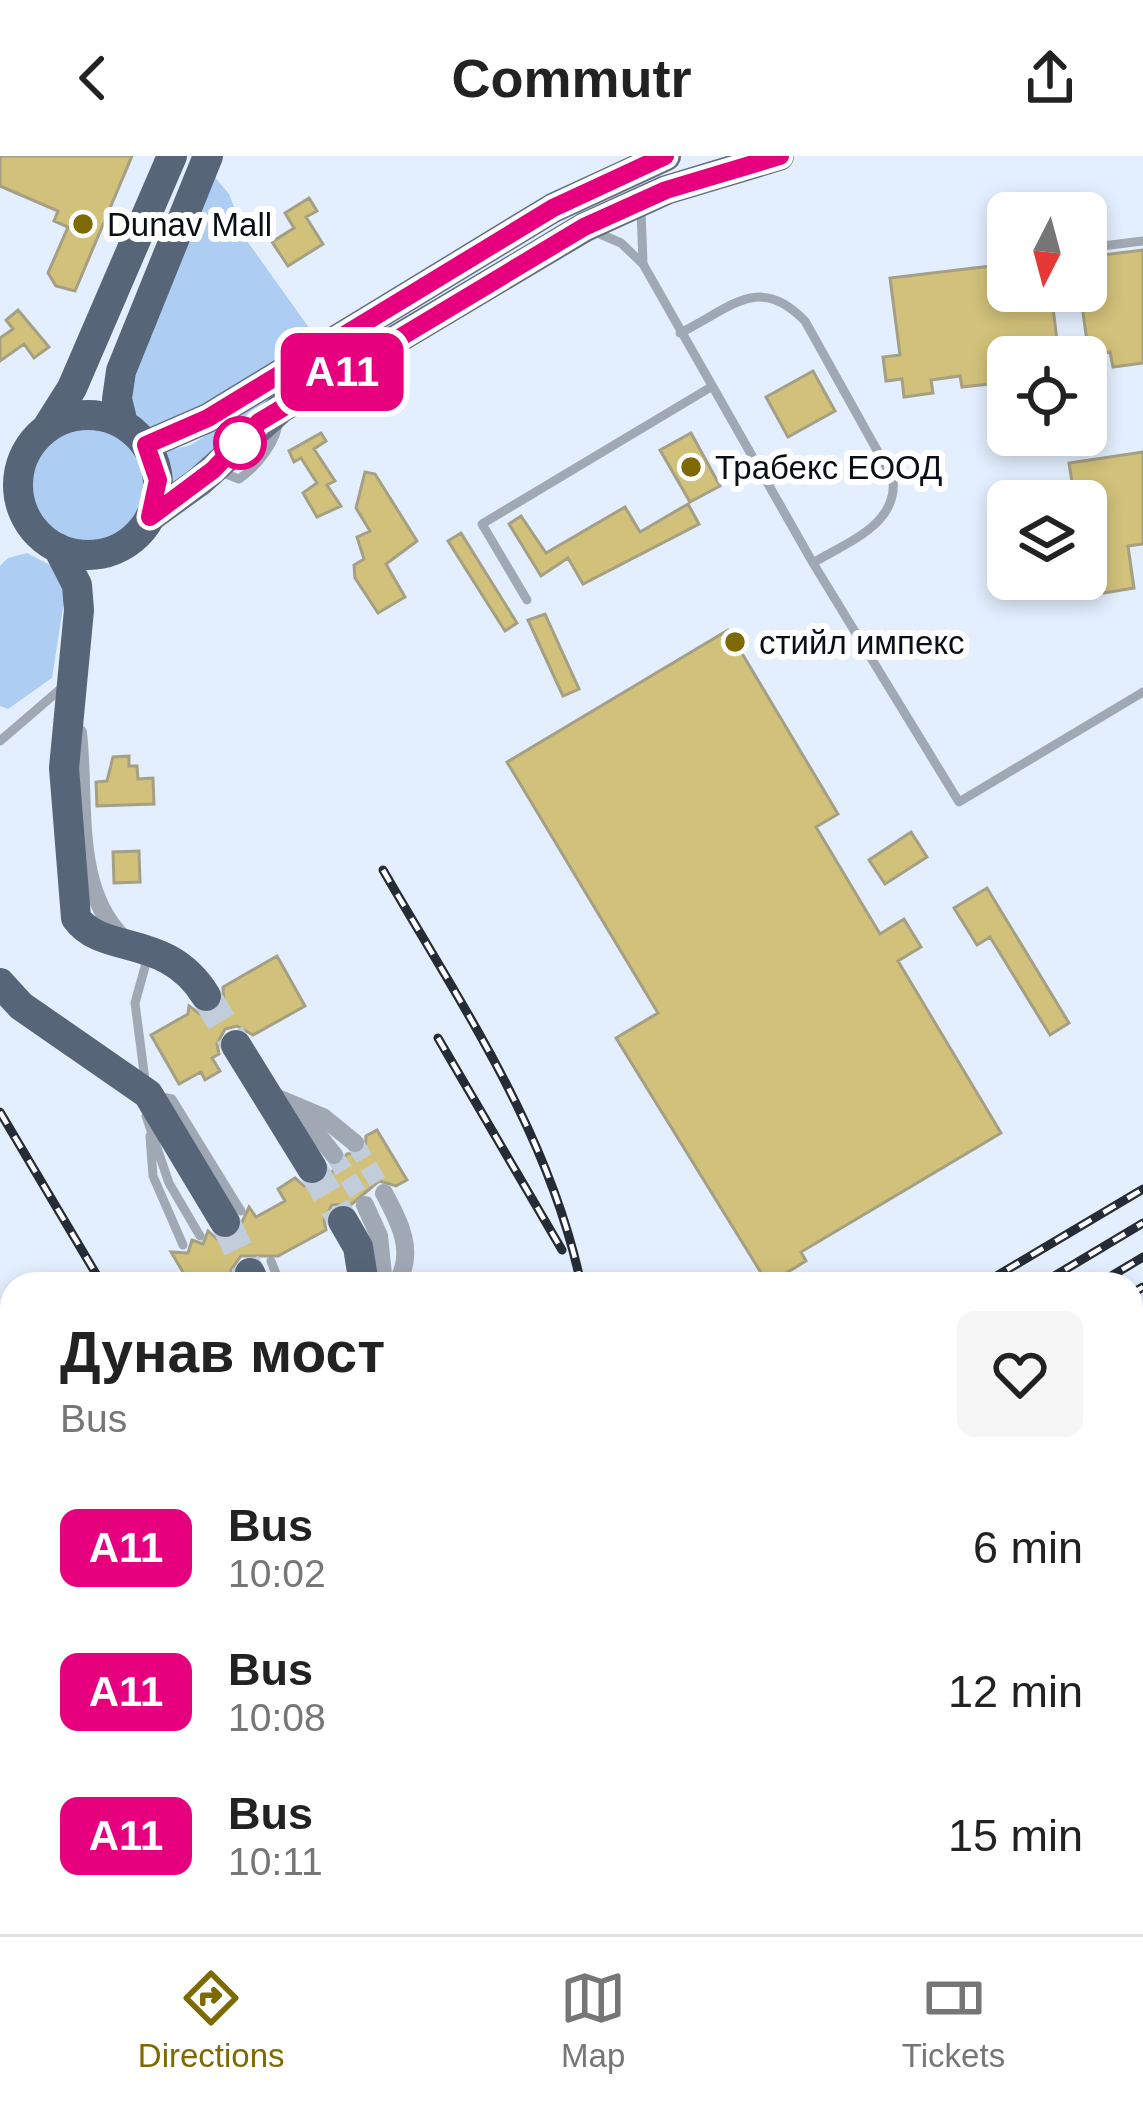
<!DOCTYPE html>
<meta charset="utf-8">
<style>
body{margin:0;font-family:Helvetica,sans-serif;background:#f6f6f6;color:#222;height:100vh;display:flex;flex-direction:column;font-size:45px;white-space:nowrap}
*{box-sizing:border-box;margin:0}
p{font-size:39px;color:#767676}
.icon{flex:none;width:66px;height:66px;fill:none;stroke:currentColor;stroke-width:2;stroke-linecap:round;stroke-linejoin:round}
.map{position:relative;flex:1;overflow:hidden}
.sheet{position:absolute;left:0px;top:1116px;width:1143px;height:663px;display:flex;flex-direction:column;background:#fff;border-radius:36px 36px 0 0;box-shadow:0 6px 18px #0003}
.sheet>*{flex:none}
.badge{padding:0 24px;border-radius:18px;font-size:42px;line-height:78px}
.needle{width:78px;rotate:186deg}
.controls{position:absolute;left:987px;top:36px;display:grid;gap:24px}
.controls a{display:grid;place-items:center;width:120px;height:120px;border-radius:18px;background:#fff;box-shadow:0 6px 18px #0003;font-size:60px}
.map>.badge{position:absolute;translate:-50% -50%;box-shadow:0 0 0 6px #fff}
.round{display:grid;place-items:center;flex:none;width:126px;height:126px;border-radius:18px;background:#f6f6f6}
.overview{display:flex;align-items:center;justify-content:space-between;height:204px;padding:0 60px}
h1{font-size:57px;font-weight:700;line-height:90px}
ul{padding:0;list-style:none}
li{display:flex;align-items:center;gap:36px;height:144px;padding:0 60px}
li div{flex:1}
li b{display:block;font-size:45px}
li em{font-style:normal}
li .badge{min-width:132px;font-weight:700;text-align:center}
header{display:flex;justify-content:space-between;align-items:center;height:156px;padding:0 60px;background:#fff;font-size:54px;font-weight:700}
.dock{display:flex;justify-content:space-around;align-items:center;height:168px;border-top:3px solid #e0e0e0;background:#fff;font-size:33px;color:#767676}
.dock a{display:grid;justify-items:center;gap:6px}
.dock .active{color:#7d6a02}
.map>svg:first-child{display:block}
.green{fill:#aecdf3}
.building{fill:#d1c17a;stroke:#a59f83;stroke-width:3}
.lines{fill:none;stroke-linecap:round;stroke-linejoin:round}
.minor-tunnel{stroke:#c2cddb;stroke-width:18;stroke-dasharray:18 9;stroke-linecap:butt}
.trunk-tunnel{stroke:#c2cddb;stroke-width:30;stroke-dasharray:30 15;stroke-linecap:butt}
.service{stroke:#a0a9b3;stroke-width:9}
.minor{stroke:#a0a9b3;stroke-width:18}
.primary{stroke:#616f81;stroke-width:30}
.trunk{stroke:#566578;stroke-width:30}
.rail-casing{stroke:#252c35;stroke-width:9}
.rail{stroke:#fff;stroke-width:4.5;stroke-dasharray:14;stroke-linecap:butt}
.line-casing{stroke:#fff;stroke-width:27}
.line{stroke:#e6007e;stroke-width:18}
.poi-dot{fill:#7d6a02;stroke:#fff;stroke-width:4.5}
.stop-dot{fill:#fff;stroke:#e6007e;stroke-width:6}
.labels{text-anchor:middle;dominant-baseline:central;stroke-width:12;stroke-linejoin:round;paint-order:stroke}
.poi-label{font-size:33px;fill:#080f17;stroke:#fff;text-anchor:start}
</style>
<header><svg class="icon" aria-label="back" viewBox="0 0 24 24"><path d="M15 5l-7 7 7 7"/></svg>Commutr<svg class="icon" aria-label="share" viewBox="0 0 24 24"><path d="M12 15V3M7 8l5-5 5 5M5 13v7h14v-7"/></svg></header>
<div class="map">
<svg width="1143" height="1778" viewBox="0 0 1143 1778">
<rect width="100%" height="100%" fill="#e3effe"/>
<path class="green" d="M214,20L229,38L247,85L317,183L215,249L148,273L131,256L136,208Z
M270,238L275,245L226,295L164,335L162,296L191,289Z
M30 330a59 59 0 1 1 118 0a59 59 0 1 1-118 0Z
M27,397L56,412L65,439L52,522L8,553L0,550V410L8,402Z"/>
<path class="building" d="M0,0H132L75,135L56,130L48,117L68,71L54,65L58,55L0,30Z
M309,42L317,55L306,61L323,88L288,110L272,86L294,72L285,57Z
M1143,94V207L1113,211L1110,196L1089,200L1080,135H1086V101Z
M1008,108V135H1051L1059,201H1008V226L962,231L960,220L931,224L933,237L904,241L902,223L886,225L883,201L900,199L890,122Z
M18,154L49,191L34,202L24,188L0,205V182L13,173L6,164Z
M813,215L835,255L788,281L766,241Z
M321,277L326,285L314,293L335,325L327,329L341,350L317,361L303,337L317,327L301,302L294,306L289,295Z
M691,277L720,330L690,346L660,294Z
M1143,296V388L1128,390L1134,432L1104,437L1102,426L1092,428L1086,345H1075L1069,307Z
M365,316L375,318L417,385L386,408L405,441L378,457L355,422L354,409L364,403L357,381L370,375L356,352Z
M688,348L699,368L583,428L568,402L541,420L509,368L521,360L546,397L625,351L640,376Z
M461,377L517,467L505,475L448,385Z
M545,458L579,533L563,540L528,464Z
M728,474L838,658L816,671L880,778L904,763L921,791L898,805L1001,977L801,1096L806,1105L768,1128L616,882L658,857L507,606Z
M129,600V610H137L138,623L153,622L154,648L97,650L96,626L107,625L113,601Z
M911,676L927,701L885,728L869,704Z
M139,695L140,726L114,727L113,696Z
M987,732L1069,867L1050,879L990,781L977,789L954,752Z
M277,800L305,850L253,879L237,870L225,873L217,888L219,898L212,902L220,915L205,924L201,916L179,928L151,879L188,858L189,850L200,858L217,856L224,846L223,831Z
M377,974L407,1024L396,1030L379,1025L352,1048L332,1049L324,1064L326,1074L278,1100H241L231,1114V1128H190L171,1096L188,1097L192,1084L203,1088L208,1075L217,1083H234L249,1051L256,1061L285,1045L278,1033L295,1022L304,1030L321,1029L347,998L365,996L366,980Z"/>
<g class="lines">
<path class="minor-tunnel" d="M355,987L384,1037
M334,999L365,1049"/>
<path class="trunk-tunnel" d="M206,840L236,889
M312,1012L343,1065
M225,1066L250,1117"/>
<path class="service" d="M641,54L643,108
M593,75L621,87L643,108L813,407L959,646L1143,536
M1086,92L1143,85
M680,177C731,152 759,117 805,165L893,323C898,369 847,386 813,407
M218,315L239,323C258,310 277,286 279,263
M527,444L482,368L711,231
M0,585L64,530
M145,924L135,847L148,800
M156,940L172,943L241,1055
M146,960L169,1027L200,1080
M150,980L153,1020L183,1089
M271,1105L280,1128
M1131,1292L1143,1290
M1131,1457L1143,1450
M1131,1690L1143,1713
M1035,1767L1042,1778"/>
<path class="minor" d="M78,577C86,646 71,732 124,783
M273,940L323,961L355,987
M299,955L334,999
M384,1037C400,1067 416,1097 396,1128
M365,1049L379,1080L384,1128"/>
<path class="primary" d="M146,289L208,262L553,52L666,0
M150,361L200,325L281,252L585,71L666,34L779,0"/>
<path class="trunk" d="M18 329a70 70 0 1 1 140 0a70 70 0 1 1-140 0Z
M123,268L117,243L121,215L208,0
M48,270L72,232L172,0
M58,392L77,429L79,454L64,612L76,762C103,800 167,776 206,840
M0,827L21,850L148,938L225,1066
M236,889L312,1012
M343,1065L358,1091L364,1128
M250,1117L255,1128
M0,1180L12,1200
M8,1384L12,1390
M493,1767L499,1778"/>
<defs>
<path id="rail" d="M383,714C460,847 549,976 581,1128
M438,882L562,1094
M0,956L102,1128
M983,1128L1143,1033
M1041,1128L1143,1067
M1098,1128L1143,1101
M1131,1138L1143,1131
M1131,1187L1143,1180
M1131,1241L1137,1238
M1131,1267L1143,1260
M1131,1450L1143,1443
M0,1744L12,1746
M475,1767L482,1778
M163,1778L186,1767"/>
</defs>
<use href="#rail" class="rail-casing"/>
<use href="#rail" class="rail"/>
</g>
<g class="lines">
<defs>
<path id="line" d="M665,0L553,52L208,262L146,289L158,324L150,361L213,314L259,266L584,71L666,34L780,0"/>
</defs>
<use href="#line" class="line-casing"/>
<use href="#line" class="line"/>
</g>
<g class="poi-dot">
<circle cx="83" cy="68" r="12"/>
<circle cx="691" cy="311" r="12"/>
<circle cx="735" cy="486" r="12"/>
</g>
<circle class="stop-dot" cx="240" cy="287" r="24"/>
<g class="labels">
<g class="poi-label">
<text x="107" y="68">Dunav Mall</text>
<text x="715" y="311">Трабекс ЕООД</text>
<text x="759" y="486">стийл импекс</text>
</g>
</g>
</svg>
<div class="controls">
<a><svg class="needle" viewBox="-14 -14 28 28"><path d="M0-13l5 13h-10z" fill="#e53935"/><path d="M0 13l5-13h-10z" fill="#767676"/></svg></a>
<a><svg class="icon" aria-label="locate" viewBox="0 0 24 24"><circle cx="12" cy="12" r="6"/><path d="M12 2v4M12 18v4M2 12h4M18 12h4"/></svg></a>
<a><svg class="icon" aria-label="layers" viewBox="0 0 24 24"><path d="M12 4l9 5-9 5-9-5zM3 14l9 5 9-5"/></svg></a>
</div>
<b class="badge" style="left:342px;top:216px;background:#e6007e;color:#fff">А11</b>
<section class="sheet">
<div class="overview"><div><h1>Дунав мост</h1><p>Bus</p></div><a class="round"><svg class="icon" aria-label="heart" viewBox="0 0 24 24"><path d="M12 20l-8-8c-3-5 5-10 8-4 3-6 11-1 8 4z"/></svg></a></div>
<ul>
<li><span class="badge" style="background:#e6007e;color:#fff">А11</span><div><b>Bus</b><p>10:02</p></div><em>6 min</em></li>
<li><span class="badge" style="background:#e6007e;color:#fff">А11</span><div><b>Bus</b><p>10:08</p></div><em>12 min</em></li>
<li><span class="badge" style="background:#e6007e;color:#fff">А11</span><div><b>Bus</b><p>10:11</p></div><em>15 min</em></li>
</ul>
</section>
</div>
<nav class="dock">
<a class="active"><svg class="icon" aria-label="directions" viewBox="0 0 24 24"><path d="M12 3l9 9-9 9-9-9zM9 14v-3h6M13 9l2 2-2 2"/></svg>Directions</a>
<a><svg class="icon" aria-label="map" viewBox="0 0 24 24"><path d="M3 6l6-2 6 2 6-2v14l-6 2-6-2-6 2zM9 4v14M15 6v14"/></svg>Map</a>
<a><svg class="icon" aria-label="tickets" viewBox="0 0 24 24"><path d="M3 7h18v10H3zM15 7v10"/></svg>Tickets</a>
</nav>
